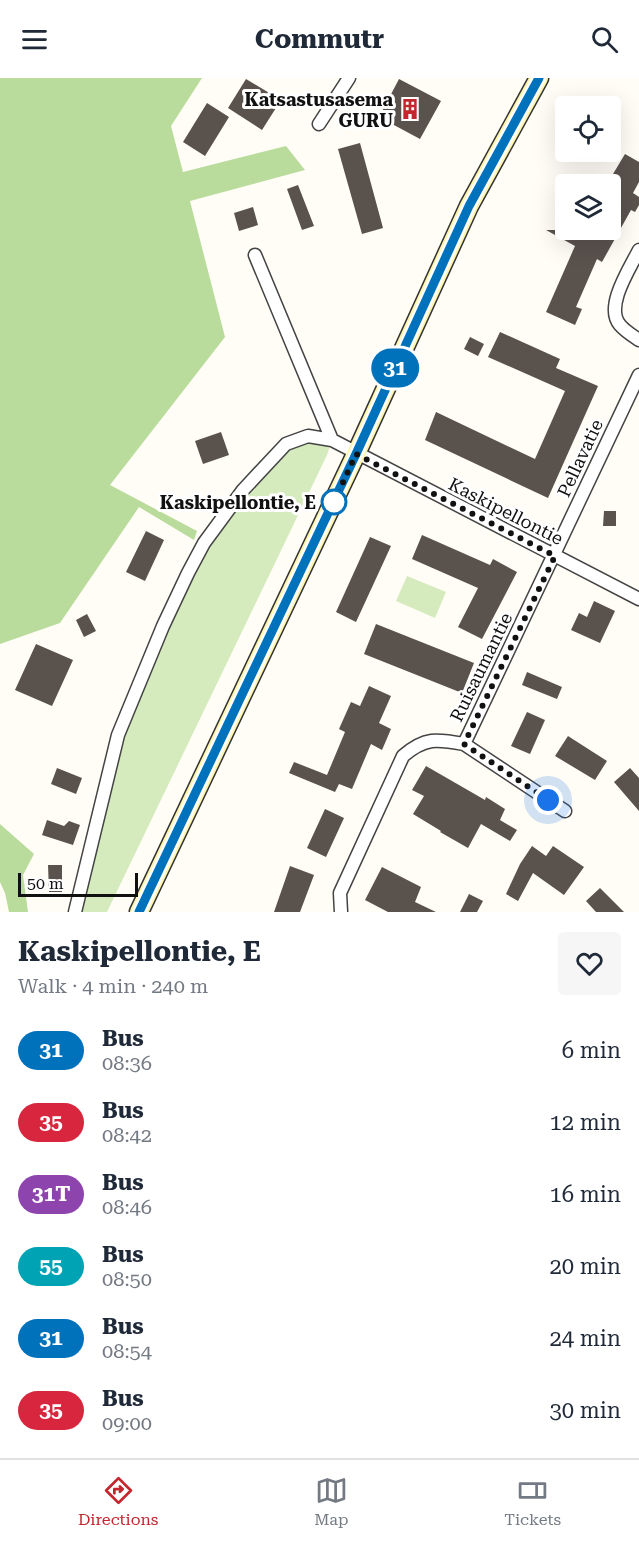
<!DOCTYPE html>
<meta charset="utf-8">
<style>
body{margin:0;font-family:"Roboto Serif",serif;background:#f6f6f7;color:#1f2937;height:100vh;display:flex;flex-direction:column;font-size:22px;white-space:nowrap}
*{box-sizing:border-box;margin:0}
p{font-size:20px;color:#747a83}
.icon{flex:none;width:33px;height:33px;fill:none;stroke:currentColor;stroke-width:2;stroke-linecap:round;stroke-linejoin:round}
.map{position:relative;height:834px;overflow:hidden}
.sheet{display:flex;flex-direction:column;background:#fff;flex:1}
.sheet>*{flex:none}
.badge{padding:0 12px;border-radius:20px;font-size:21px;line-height:39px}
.tools{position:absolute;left:555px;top:18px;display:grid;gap:12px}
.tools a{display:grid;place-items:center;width:66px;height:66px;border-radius:6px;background:#fff;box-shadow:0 6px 24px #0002;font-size:30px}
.scale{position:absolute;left:18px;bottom:15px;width:120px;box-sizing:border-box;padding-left:6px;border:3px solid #111;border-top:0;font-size:16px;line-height:21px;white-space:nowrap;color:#111;-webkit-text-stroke:4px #fff;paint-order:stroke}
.you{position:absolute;width:30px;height:30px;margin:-15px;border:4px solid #fff;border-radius:50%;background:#1a73e8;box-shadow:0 0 0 9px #1a73e833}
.map>.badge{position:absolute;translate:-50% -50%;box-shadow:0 0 0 3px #fff}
.round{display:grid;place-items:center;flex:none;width:63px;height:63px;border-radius:6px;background:#f6f6f7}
.head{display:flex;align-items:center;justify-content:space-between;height:102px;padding:0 18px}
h1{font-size:28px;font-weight:700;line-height:45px}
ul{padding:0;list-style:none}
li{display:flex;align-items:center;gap:18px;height:72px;padding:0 18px}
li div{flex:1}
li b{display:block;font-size:22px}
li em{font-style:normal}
li .badge{min-width:66px;font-weight:700;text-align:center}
header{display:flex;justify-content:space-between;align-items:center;height:78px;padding:0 18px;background:#fff;font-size:27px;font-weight:700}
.tabs{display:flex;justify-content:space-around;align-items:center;height:84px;border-top:2px solid #e0e1e3;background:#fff;font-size:16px;color:#747a83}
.tabs a{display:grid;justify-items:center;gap:3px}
.tabs .on{color:#c4262e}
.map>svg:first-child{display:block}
.green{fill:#d5ebbd}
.forest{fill:#b9dc9c}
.building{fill:#5a524d}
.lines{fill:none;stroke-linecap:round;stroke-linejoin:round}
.minor-casing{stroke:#444;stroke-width:15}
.secondary-casing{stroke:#333;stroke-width:21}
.minor{stroke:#fff;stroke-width:12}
.secondary{stroke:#fff6b0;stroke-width:18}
.line-casing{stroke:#fff;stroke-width:14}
.line{stroke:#0072bc;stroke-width:9}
.walk{stroke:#111;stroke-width:6;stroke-dasharray:0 10.8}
.stop-dot{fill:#fff;stroke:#0072bc;stroke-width:3}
.labels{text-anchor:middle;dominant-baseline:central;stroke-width:6;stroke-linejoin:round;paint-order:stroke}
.poi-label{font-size:18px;font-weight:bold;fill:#111;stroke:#fff;text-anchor:end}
.street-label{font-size:18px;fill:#111;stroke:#fff}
.stop-label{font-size:18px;font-weight:bold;fill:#111;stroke:#fff;text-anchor:end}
</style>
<header><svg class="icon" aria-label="menu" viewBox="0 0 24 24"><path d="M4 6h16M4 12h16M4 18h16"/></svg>Commutr<svg class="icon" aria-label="search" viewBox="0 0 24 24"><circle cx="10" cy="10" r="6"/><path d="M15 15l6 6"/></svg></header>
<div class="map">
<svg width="639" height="834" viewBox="0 0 639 834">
<rect width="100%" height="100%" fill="#fffdf5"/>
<path class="green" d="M332,362L327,377L107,834H75L118,657L204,465L286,366Z
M407,498L446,514L435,540L396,523Z"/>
<path class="forest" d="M0,0H202L171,48L183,94L286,68L305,92L190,123L225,259L110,407L197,453L194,462L139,429L60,545L0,566Z
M0,746L34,776L23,797L28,834H9L5,815L0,804Z"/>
<path class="building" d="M246,1L281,22L262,52L228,30Z
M399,1L441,23L420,61L379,39Z
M207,25L229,39L205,78L183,64Z
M360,65L383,150L362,156L338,71Z
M625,76L639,84V104L633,115L639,119V127L635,134L631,132L602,184L597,181L576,229L582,231L575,247L546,234L575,168L546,152H610V101Z
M298,107L314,148L302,152L287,111Z
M253,129L258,147L239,153L234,135Z
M500,254L560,281L556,290L598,308L548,420L425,362L436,334L535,381L565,313L488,279Z
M470,259L484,266L478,278L464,271Z
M221,354L229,377L203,386L195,363Z
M604,433H616V448H603Z
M146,453L164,462L145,503L126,494Z
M422,457L490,487L493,481L517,494L482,561L458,549L478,510L412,481Z
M370,459L391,468L356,544L336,534Z
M594,523L615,533L600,565L571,552L579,535L587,539Z
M87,536L96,553L84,559L76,542Z
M376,546L474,585L462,615L364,576Z
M36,566L73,582L52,628L15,612Z
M527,594L562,609L557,621L522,607Z
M369,608L391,618L379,645L391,651L382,672L371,666L352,711L339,706L335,714L289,695L294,684L327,697L345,654L339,651L351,624L360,628Z
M527,634L545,642L530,676L511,668Z
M568,658L607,683L595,702L555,678Z
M426,688L485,722L486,719L505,731L500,742L517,752L510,763L481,746L468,770L440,754L441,753L413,736L424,718L412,712Z
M57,690L82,700L76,716L51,706Z
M630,690L639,700V733L614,704Z
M325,731L344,740L326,779L307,770Z
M47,742L64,748L69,743L80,747L73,767L42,757Z
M532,768L546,778L553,768L584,789L564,817L533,795L518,823L506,816L520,786Z
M48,787H62V814H49Z
M290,788L314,797L300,834H274Z
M382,789L421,809L415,824L436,834H388L365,822Z
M600,810L624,834H596L586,823Z
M469,816L483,823L477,834H460Z"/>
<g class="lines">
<defs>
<path id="minor" d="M319,46L349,0
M639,172C630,190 604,229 620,247C625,253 633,258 639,262
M255,177L332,362
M464,666L565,733
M75,834L118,657L163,548L188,495L204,465L243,412L286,366L308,358L332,362L639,521
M341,834L340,815L403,678C425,659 437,661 464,666L639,297"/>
<path id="secondary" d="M139,834L356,376L469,128L539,0"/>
</defs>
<use href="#minor" class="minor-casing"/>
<use href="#secondary" class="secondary-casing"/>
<use href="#minor" class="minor"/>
<use href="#secondary" class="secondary"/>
</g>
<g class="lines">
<defs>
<path id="line" d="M139,834L356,376L469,128L539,0"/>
</defs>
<use href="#line" class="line-casing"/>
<use href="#line" class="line"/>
<path class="walk" d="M334,424L356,376L555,478L464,666L548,722"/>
</g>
<defs>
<symbol id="building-bare" viewBox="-9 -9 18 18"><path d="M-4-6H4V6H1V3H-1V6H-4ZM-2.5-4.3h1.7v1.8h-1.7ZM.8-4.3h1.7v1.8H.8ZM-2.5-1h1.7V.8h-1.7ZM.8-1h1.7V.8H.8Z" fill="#c4262e" stroke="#fff" stroke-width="2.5" paint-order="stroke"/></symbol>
</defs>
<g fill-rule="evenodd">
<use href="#building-bare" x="395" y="16" width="30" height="30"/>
</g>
<circle class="stop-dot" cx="334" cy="424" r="12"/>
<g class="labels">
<g class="poi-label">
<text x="393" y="21">Katsastusasema<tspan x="393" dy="21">GURU</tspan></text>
</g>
<g class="street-label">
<text transform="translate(580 380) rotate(-65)">Pellavatie</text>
<text transform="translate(506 433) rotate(27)">Kaskipellontie</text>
<text transform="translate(481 589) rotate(-64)">Ruisaumantie</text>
</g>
<g class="stop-label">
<text x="316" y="424">Kaskipellontie, E</text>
</g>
</g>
</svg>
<div class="tools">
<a><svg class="icon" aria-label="locate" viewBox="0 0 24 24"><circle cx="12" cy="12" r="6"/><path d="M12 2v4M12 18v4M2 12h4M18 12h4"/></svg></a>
<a><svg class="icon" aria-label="layers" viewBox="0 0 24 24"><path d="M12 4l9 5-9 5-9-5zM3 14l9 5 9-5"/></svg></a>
</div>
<div class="scale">50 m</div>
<div class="you" style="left:548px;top:722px"></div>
<b class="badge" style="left:395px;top:290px;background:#0072bc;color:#fff">31</b>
</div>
<section class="sheet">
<div class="head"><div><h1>Kaskipellontie, E</h1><p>Walk · 4 min · 240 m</p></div><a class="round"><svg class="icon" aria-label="heart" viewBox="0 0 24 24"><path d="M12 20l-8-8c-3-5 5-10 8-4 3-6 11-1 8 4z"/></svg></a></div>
<ul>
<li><span class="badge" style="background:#0072bc;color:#fff">31</span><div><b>Bus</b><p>08:36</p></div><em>6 min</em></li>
<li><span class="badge" style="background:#d7263d;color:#fff">35</span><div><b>Bus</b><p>08:42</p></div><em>12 min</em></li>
<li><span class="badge" style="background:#8e44ad;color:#fff">31T</span><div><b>Bus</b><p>08:46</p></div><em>16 min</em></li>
<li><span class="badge" style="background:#00a3b4;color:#fff">55</span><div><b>Bus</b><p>08:50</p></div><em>20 min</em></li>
<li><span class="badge" style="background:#0072bc;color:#fff">31</span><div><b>Bus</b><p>08:54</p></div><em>24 min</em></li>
<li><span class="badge" style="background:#d7263d;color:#fff">35</span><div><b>Bus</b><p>09:00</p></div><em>30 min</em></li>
</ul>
</section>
<nav class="tabs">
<a class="on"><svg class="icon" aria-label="directions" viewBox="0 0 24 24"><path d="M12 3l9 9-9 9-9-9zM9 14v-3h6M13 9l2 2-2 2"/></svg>Directions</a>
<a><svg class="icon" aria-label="map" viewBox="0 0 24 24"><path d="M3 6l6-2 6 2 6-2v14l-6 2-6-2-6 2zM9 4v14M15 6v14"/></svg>Map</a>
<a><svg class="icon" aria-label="tickets" viewBox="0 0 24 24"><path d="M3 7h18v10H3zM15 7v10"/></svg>Tickets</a>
</nav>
